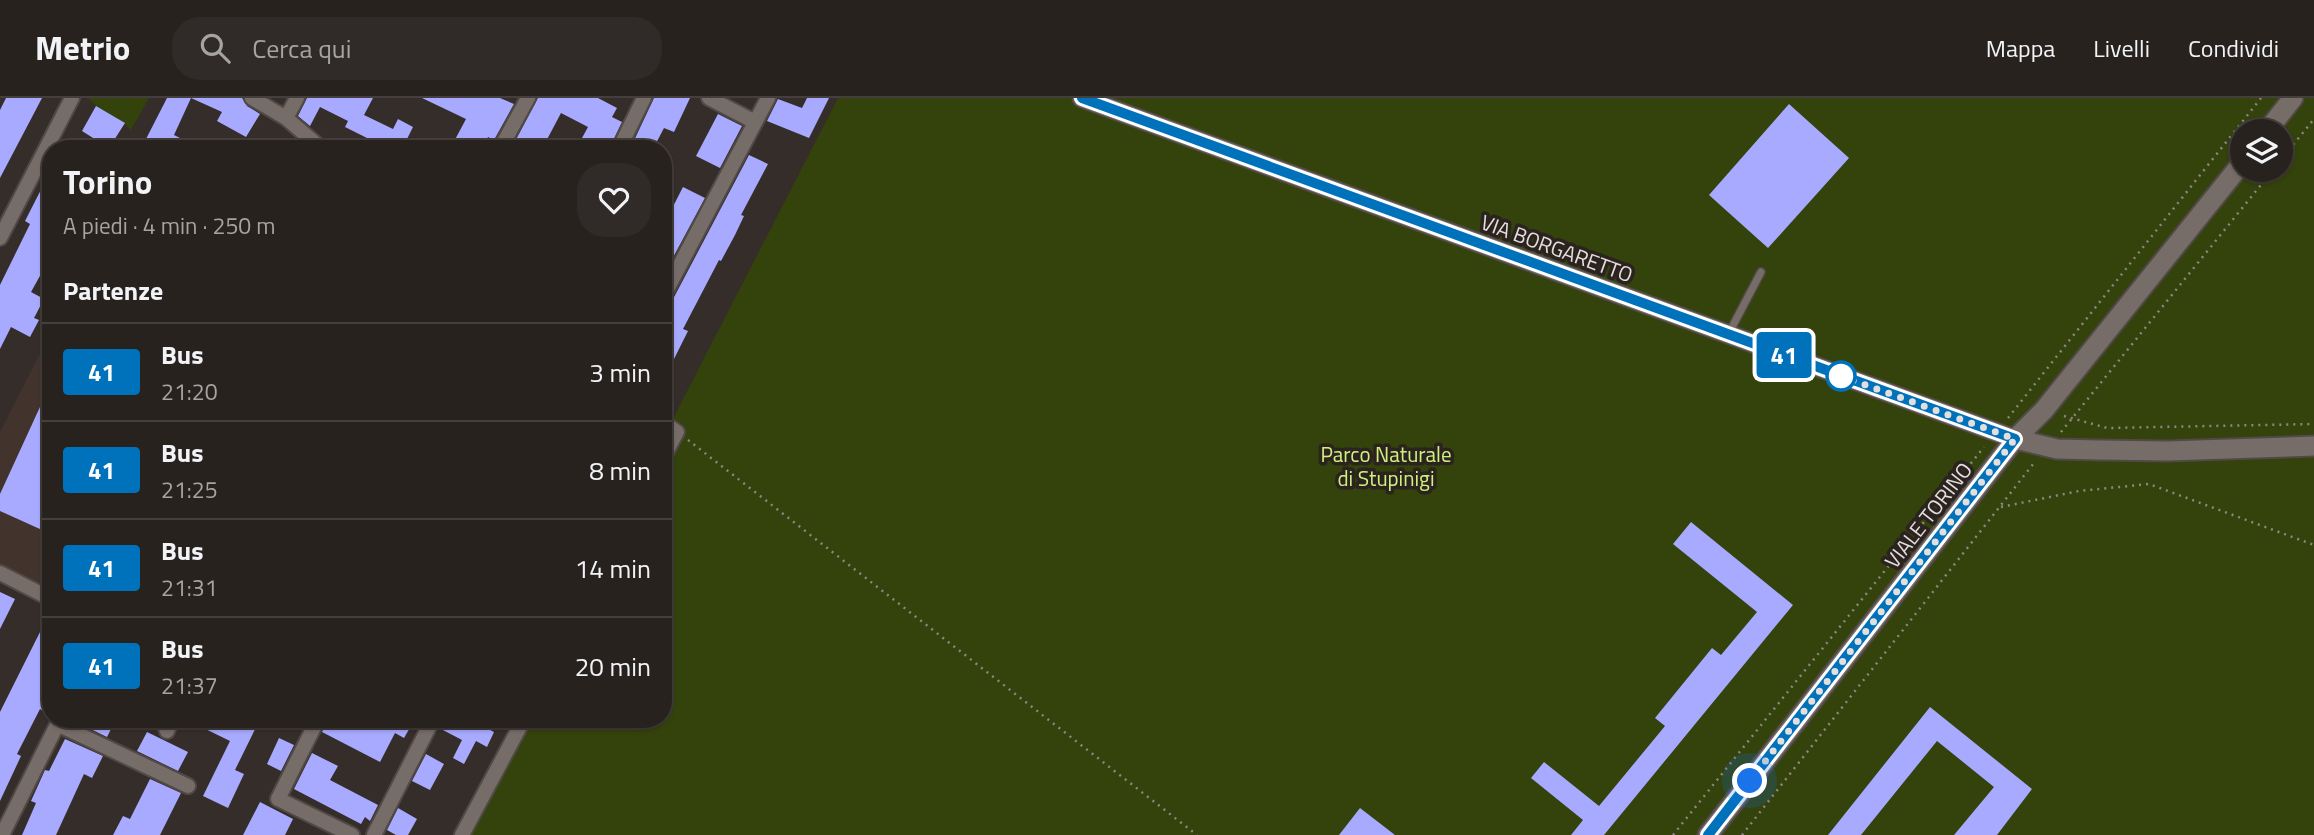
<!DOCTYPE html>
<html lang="it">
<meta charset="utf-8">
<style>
body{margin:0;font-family:"Titillium Web",sans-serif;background:#302a28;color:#f1f3f6;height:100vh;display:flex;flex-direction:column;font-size:26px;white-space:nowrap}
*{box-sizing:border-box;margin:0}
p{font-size:23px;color:#a5a4a4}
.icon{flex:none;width:38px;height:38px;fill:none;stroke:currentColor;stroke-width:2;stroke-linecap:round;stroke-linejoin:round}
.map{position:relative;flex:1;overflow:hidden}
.panel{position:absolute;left:42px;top:42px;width:630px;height:588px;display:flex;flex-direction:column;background:#28221f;border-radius:28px;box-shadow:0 2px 5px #0004,0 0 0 2px #443f3d}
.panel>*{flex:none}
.badge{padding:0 14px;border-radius:5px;font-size:24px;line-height:46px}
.buttons{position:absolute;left:2230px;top:21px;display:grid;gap:14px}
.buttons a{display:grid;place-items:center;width:63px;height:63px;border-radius:50%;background:#28221f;box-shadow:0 2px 5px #0004,0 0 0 2px #443f3d;font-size:35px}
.you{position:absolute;width:35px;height:35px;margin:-18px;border:5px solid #fff;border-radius:50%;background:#1a73e8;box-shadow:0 0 0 10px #1a73e833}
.map>.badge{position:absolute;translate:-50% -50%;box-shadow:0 0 0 4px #fff}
h2{padding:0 21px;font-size:26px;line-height:63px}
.round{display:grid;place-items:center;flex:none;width:74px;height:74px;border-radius:28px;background:#302a28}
.head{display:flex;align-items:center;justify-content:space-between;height:119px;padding:0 21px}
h1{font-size:33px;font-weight:700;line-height:52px}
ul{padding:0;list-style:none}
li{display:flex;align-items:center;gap:21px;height:98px;padding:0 21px;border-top:2px solid #443f3d}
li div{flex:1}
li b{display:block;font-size:26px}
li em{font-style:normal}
li .badge{min-width:77px;font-weight:700;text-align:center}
header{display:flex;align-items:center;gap:42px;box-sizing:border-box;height:98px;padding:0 35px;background:#28221f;border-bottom:2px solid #443f3d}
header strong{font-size:33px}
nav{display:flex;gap:38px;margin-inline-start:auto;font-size:24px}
.search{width:490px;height:63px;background:#302a28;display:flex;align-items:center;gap:18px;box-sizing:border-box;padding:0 24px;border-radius:28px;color:#a5a4a4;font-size:26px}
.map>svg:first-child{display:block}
.built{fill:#42342d}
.green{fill:#34420b;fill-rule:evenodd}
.building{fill:#a8aaff}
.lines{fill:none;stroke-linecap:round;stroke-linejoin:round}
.service-casing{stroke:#504946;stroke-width:10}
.minor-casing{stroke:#504946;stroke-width:18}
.tertiary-casing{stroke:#504946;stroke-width:21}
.secondary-casing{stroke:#504946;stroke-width:23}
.path{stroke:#8d8683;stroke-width:2.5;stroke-dasharray:2 5;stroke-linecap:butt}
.service{stroke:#766c68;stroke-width:7}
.minor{stroke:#766c68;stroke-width:14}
.tertiary{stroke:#766c68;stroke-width:18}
.secondary{stroke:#766c68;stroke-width:19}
.line-casing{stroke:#fff;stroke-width:16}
.line{stroke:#0072bc;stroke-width:10}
.walk{stroke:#e4dedc;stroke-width:7;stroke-dasharray:0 12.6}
.stop-dot{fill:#fff;stroke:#0072bc;stroke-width:3.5}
.labels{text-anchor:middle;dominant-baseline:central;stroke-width:7;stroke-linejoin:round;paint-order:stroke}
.street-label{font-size:21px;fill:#e4dedc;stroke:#2b231f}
.park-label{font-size:21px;fill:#d0f27c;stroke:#2b231f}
</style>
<header>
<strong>Metrio</strong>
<div class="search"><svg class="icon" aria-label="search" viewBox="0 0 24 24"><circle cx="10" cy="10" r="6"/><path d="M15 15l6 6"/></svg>Cerca qui</div>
<nav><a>Mappa</a><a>Livelli</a><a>Condividi</a></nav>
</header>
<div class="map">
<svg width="2314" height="737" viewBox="0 0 2314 737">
<rect width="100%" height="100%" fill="#352d29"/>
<path class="built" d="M51,234V462L39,486L0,466V334Z"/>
<path class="green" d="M88,0H149L131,32C119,19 99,13 88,0Z
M838,0H2314V737H458L518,621H663V340ZM2242,33H2280V72H2242Z"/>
<path class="building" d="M6,0H42L0,80V12Z
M167,0H242L247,8L260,16L246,39L217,23L222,14L191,0L174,37L202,51H163L146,41Z
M307,0H373L364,17L393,31L398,21L413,29L402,51H389L345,29L348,23L320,9L310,28L298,18Z
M422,0H500L514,6L494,42L488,39L482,51H450L466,21Z
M538,0H598L617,10L612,19L622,24L609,51H576L588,29L561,15L542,51H511Z
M654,0H690L674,34L664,30L653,51H630Z
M807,0H829L809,40L767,23L778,1L802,10Z
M1789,6L1849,60L1768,150L1709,97Z
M96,8L125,25L109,50L82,33Z
M718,16L742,28L720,70L696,58Z
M749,57L768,66L741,117L744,118L735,137L721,163L719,162L683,231L688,233L673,263L663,258V209L672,203Z
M51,72V158L31,194L44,201L34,220L39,222L30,239L11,229L0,251V187L30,126L25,123Z
M683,89L705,100L663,178V128Z
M51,285V436L0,413V396Z
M1691,424L1793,507L1604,737H1571L1583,722L1531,680L1544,664L1599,708L1665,628L1655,620L1712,550L1721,557L1757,514L1673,446Z
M0,494L15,501L0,531Z
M51,512V597L43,613L40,611L17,656L21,658L0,703V614Z
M1930,609L2032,691L1997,737H1954L1994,689L1937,643L1861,737H1828Z
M75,621H116L107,639L74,623Z
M185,621H260L235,672L244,676L228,710L203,698L230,643Z
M328,621H415L404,640L395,635L380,664L322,634Z
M443,621H469L494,634L487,649L476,643L464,666L453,660L462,642L439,630Z
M147,634L188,654L178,673L137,653Z
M279,640L294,647L281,673L267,666Z
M65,641L103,658L92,680L84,676L56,737H22L36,705L31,703L45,672L49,673Z
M312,655L338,668L330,682L378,707L370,723L365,719L361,726L294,691Z
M426,656L444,666L430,692L412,683Z
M150,681L181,695L160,737H113L123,718L130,721Z
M260,704L293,721L285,737H243Z
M398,710L417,721L408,737H396L387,732Z
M1360,710L1395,737H1339Z"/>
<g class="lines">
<defs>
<path id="service" d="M1729,235L1761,174"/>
<path id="minor" d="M252,0L286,20L322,51
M709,0L755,24
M286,20L297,0
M500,51L528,0
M619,51L644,0
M0,140L72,0
M663,199L768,0
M663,324L677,334L663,360
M0,475L51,501
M163,621L167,633L172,621
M318,621L278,701L352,737
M57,626L188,688
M2,737L60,621
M374,737L433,621
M462,737L524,621"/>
<path id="tertiary" d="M1082,0L2015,341"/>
<path id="secondary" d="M2267,33L2293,0
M2015,341L2057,351L2099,352L2168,353L2314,348
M1708,737L2015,341L2044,312L2242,65"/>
</defs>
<use href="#service" class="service-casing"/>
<use href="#minor" class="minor-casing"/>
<use href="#tertiary" class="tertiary-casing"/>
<use href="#secondary" class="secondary-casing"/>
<path class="path" d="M2280,63L2314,21
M2064,318L2107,330L2314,326
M2008,320L2261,0
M2061,334L2273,72
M688,342L1197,737
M2001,409L2079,393L2149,386L2314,447
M1673,737L1984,349
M1742,737L2034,365"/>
<use href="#service" class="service"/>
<use href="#minor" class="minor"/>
<use href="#tertiary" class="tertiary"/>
<use href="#secondary" class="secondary"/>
</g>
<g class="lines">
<defs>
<path id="line" d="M1082,0L2015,341L1708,737"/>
</defs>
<use href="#line" class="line-casing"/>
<use href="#line" class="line"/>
<path class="walk" d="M1750,683L2015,341L1841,278"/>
</g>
<circle class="stop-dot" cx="1841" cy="278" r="14"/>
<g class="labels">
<g class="street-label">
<text transform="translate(1557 150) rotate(20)">VIA BORGARETTO</text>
<text transform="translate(1928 417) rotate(-52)">VIALE TORINO</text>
</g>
<g class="park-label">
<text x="1386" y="356">Parco Naturale<tspan x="1386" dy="24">di Stupinigi</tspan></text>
</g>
</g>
</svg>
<div class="buttons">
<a><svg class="icon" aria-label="layers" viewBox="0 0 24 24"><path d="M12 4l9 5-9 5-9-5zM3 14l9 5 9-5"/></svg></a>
</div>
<div class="you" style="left:1750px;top:683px"></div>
<b class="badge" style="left:1784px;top:257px;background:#0072bc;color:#fff">41</b>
<section class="panel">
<div class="head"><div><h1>Torino</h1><p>A piedi · 4 min · 250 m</p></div><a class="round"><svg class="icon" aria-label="heart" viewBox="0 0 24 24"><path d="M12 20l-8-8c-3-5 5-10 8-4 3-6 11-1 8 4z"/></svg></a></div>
<h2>Partenze</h2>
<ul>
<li><span class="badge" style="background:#0072bc;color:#fff">41</span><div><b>Bus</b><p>21:20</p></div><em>3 min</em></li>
<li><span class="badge" style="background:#0072bc;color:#fff">41</span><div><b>Bus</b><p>21:25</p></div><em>8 min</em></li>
<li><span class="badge" style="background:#0072bc;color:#fff">41</span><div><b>Bus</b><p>21:31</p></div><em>14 min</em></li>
<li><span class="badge" style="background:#0072bc;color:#fff">41</span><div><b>Bus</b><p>21:37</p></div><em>20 min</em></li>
</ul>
</section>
</div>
